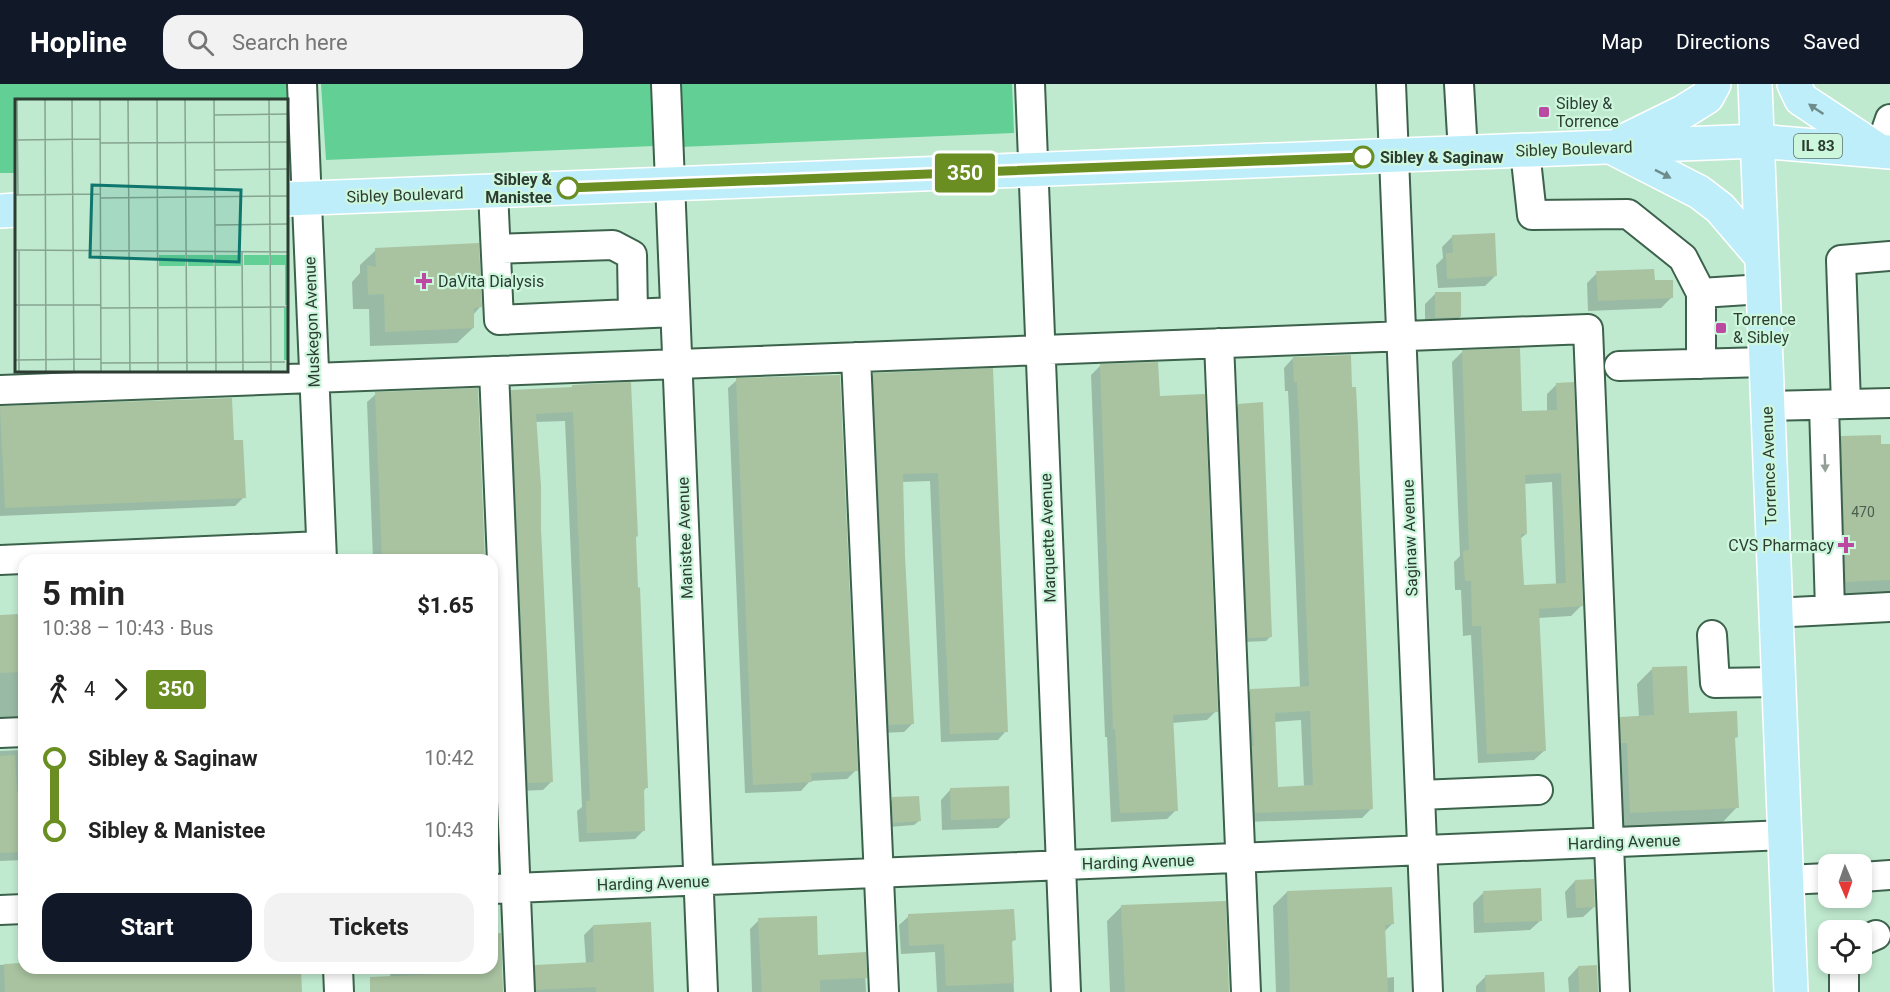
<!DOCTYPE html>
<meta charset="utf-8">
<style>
body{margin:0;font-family:Roboto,sans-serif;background:#f2f2f2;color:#222;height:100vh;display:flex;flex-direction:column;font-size:22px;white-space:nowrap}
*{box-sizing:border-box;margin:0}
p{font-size:20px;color:#767676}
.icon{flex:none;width:33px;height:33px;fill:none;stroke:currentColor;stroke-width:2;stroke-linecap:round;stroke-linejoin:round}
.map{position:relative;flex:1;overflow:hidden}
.details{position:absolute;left:18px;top:470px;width:480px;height:420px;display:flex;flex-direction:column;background:#fff;border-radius:18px;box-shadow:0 3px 9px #0003}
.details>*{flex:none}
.badge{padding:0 12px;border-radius:4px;font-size:21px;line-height:39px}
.needle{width:39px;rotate:178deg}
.tools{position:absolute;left:1818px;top:770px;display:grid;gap:12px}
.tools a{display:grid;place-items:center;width:54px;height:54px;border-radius:12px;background:#fff;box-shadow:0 3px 9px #0003;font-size:30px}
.map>.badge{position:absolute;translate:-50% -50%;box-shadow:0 0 0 3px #fff}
.legs{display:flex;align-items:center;gap:9px;height:66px;padding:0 24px;font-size:20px}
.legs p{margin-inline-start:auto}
.head{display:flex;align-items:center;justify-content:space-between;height:102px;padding:0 24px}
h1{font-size:33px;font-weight:700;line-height:45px}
.button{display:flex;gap:12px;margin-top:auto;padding:12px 24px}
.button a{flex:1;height:69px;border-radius:18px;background:#111827;color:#fff;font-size:24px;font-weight:700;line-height:69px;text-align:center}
.button a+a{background:#f2f2f2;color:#222}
ul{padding:0 24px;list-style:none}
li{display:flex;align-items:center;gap:21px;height:72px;font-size:22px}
li i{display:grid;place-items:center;width:9px;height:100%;margin:0 8px;background:currentColor}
li i::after{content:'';width:15px;height:15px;margin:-8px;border:4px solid;border-radius:50%;background:#fff}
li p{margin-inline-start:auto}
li:first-child i{background:linear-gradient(#0000 50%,currentColor 0)}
li:last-child i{background:linear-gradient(currentColor 50%,#0000 0)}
header{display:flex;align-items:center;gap:36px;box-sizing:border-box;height:84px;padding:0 30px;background:#111827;color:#fff}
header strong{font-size:28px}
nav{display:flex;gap:33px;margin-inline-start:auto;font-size:21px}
.search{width:420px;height:54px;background:#f2f2f2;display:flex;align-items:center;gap:15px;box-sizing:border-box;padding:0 21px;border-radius:18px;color:#767676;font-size:22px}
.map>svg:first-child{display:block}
.green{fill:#62d095}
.shadow{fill:#0003;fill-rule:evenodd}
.building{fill:#a9c3a0;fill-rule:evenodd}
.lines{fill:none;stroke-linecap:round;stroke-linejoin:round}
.minor-casing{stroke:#3c624c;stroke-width:32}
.major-casing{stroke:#fff;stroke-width:36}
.minor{stroke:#fff;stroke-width:28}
.major{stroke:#bfeefb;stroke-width:33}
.oneway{fill:#6e8c8c}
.oneway2{fill:#969e98}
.line-1-casing{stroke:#fff;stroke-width:14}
.line-1{stroke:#6b8e23;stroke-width:9}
.poi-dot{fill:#bb48a1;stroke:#cdf7dd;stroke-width:2}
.stop-1-dot{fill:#fff;stroke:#6b8e23;stroke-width:3}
.labels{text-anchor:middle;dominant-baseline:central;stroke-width:4.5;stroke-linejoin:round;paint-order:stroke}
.number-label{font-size:14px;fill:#4b5e4e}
.shield{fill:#cdf7dd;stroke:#5c7465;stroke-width:1.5}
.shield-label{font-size:15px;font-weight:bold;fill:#2c3c32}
.poi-label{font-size:16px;fill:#2c3c32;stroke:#cdf7dd;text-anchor:start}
.street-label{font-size:16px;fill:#2c3c32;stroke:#cdf7dd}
.stop-label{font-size:16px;font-weight:bold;fill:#2c3c32;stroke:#cdf7dd;text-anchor:start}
.inset-road{fill:none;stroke:#85a491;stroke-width:1.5}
.view{fill:#0f766e;fill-opacity:0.15;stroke:#0f766e;stroke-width:3}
.inset-edge{fill:none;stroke:#2c3c32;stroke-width:3}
</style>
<header>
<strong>Hopline</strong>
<div class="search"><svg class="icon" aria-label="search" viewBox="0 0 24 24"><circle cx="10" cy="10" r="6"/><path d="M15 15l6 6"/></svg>Search here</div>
<nav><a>Map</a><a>Directions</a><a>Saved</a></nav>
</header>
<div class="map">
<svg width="1890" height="908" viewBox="0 0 1890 908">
<rect width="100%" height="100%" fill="#c0ead0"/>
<path class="green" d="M0,0H290L293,78H287L286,16H16V89H0Z
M321,0H652L654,62L326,76Z
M678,0H1012L1014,49L680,63Z"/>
<path class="shadow" d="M1453,152L1495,192L1485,202L1438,204L1436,181L1443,174L1442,163Z
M376,166L480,223L473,231V244L457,259L370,262L369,225H353L352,198L360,189V181Z
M1597,189L1653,198L1672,213L1661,224L1588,227L1587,199Z
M1435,210L1460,233L1449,243L1425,244V220Z
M1462,268L1521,329L1547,328V310L1557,300L1581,522L1571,532L1538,534L1544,667L1534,676L1478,679L1471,551L1463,552L1461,506H1455L1454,478L1460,472L1452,278ZM1552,398L1556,501L1522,503L1520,455L1526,450L1524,400Z
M1293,274L1372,724L1362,734L1246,738L1241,616L1251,606L1300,604L1290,348L1288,307H1285L1284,284ZM1301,636L1304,703L1277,704L1274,638Z
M1100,282L1158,314L1216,627L1207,636L1172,639L1176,726L1167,735L1111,738L1107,653H1105L1091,291Z
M992,286L1006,647L998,656L941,658L930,397L902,398L903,472L913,639L904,648L880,649L865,300L874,291Z
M737,296L856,686L847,695L810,697L801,707L745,709L728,304Z
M573,302L634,454L646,704L642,708L644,746L635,755L579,758L577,727L582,723L565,337L535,338L552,697L543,706L519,707L503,317L512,308L570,305Z
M376,310L484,476H373L367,318Z
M231,315L232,358L244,413L235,422L0,432V324Z
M1239,321L1271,552L1266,557L1244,558L1234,326Z
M1842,354L1879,362L1890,361V509L1833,511L1829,367Z
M24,532V644L0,641V533Z
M1652,585L1688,630L1736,653L1734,655L1737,723L1722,739L1615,744L1606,650L1621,634L1639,633L1637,600Z
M24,666V776L0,777V667Z
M492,670L493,699L492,700Z
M951,705L1009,734L998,744L942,746L941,716Z
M893,715L919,737L914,741L889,743L888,720Z
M1575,797L1594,823L1583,833L1567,834L1565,808Z
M1287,808L1392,840L1384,848L1386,894L1394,893V908H1276L1273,822Z
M1483,809L1541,836L1530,846L1474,849L1473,819Z
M1121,823L1228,908H1110L1107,837Z
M909,832L1014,856L1011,859L1014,908H937L935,868L901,870L899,841Z
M759,836L817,872L864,870L866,908H752L750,845Z
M593,842L652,908H528L527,891L536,882L586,880L584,851Z
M492,851L502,908H391L390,884H492Z
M24,879V884H300L301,908H0V881Z
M1578,883L1597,908H1569L1568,894Z
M1486,892L1543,908H1476V902Z"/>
<path class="building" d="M1495,149L1497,192L1447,195L1446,169H1453L1452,151Z
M479,159L482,223L474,224V244L385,248L384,210L368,211L367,181L376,183L375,164Z
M1654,185L1655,196H1673V214L1598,217L1596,187Z
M1435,208H1461V233L1435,234Z
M1520,264L1522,327L1557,326L1556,299L1574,298L1583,522L1539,525L1546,667L1487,670L1481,542H1472L1471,497H1465L1463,467L1469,466L1462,266ZM1561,389L1566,499L1524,501L1521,450H1527L1525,391Z
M1351,271L1352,303H1356L1358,343L1373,725L1255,729L1252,662H1254L1250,605L1309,602L1299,337L1297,298H1294L1293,273ZM1310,627L1313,701L1278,703L1275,629Z
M1158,278L1160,312L1205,310L1218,628L1173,631L1178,727L1120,729L1115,645H1113L1100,280Z
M993,284L1008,648L950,650L938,389L903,390L905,472L914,640L889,641L873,289Z
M840,291L858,687L811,689L812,698L753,701L736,294Z
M631,298L638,452L636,453L638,504L640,503L648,704H644L645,747L587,749L586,717H590L573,328L536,330L541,402V444L553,698L528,699L511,306L572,303V301Z
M478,304L485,476H382L375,308Z
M232,314L234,356H243L246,414L5,424L0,322Z
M1263,318L1272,553L1248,554L1238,320Z
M1881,351V360H1890V496L1846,498L1841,352Z
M20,530L23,588L0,589V531Z
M1687,582L1689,629L1737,627L1738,653L1735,654L1739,724L1630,729L1627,659H1621L1620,633L1654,631L1652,583Z
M15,671L17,709H24V768L0,769V672Z
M1009,702L1010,734L951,736L950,704Z
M492,710H495L497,763H492Z
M919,712L921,737L893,739L892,713Z
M1594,795L1595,823L1576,824L1575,796Z
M1392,803L1394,840L1385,841L1388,908H1290L1287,807Z
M1541,804L1542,837L1484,839L1483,807Z
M1226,817L1229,908H1125L1121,821Z
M1014,825L1016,856L1012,857L1014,899L946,902L944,860L909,862L908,830Z
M817,832L818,871L866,868L867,894L820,896V908H762L758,834Z
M651,838L654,908H596V903L536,906L535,881L594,878L593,841Z
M501,849L503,908H370V893L485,888V884H492V850Z
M24,879V884H301L302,908H5L4,880Z
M1597,881L1598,908H1579L1578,882Z
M1544,888L1545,908H1486L1485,891Z"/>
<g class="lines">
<defs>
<path id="minor" d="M302,0L322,476
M666,0L703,908
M1030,0L1066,908
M1391,0L1428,908
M1459,0L1463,69
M1525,67L1532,131L1628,130L1683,174L1701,209L1763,205
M1879,67L1890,35
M493,107L499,236L675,228
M496,165L613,161L632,171L633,230
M1219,259L1246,908
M856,273L884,908
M1701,280V209
M1619,282L1765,278
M494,287L520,908
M0,306L1588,245L1615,908
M1846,320L1841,176L1890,172
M1824,321L1830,526
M1767,322L1890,319
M0,476L321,462
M1775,529L1890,523
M1712,551L1715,599L1778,598
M0,649L24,648
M1420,711L1538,706
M1862,793L1890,791
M1786,796L1828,794
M492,805L1784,751
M0,826L24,825
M1862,857L1876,851
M1844,879V908
M338,884L339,908"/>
<path id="major" d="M1755,0L1791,908
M1794,0L1801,15L1878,66
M1624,57L1683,28L1707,13L1714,0
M1613,64L1699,108L1720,124L1761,172
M286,115L1757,57L1890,68
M0,127L16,126"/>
</defs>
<use href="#minor" class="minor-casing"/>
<use href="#major" class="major-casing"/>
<use href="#minor" class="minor"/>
<use href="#major" class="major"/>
</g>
<defs><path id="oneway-solid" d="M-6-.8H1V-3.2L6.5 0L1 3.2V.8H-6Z" transform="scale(1.5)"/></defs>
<g class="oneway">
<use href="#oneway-solid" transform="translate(1816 25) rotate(-146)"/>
<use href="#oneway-solid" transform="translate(1663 90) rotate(27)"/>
</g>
<use class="oneway2" href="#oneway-solid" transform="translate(1825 379) rotate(88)"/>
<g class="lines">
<defs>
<path id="line-1" d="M568,104L1363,73"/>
</defs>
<use href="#line-1" class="line-1-casing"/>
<use href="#line-1" class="line-1"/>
</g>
<g class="poi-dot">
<rect x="1538" y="22" width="12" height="12" rx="3"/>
<path d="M421 188h6v6h6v6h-6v6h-6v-6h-6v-6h6z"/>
<rect x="1715" y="238" width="12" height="12" rx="3"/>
<path d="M1843 452h6v6h6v6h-6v6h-6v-6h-6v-6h6z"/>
</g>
<g class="stop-1-dot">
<circle cx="1363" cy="73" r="10"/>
<circle cx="568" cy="104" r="10"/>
</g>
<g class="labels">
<g class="number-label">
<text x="1863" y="428">470</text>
</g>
<rect class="shield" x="1794" y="50" width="48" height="24" rx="4.5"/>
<g class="shield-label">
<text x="1818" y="62">IL 83</text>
</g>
<g class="poi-label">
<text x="1556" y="19">Sibley &amp;<tspan x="1556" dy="18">Torrence</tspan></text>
<text x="438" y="197">DaVita Dialysis</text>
<text x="1733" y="235">Torrence<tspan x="1733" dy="18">&amp; Sibley</tspan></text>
<text x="1834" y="461" text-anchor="end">CVS Pharmacy</text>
</g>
<g class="street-label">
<text transform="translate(1574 65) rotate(-2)">Sibley Boulevard</text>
<text transform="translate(405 111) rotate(-2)">Sibley Boulevard</text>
<text transform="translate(312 238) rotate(-92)">Muskegon Avenue</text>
<text transform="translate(1769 382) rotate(-92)">Torrence Avenue</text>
<text transform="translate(685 454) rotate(-92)">Manistee Avenue</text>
<text transform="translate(1048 454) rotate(-92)">Marquette Avenue</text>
<text transform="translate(1410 454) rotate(-92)">Saginaw Avenue</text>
<text transform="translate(1624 758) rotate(-2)">Harding Avenue</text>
<text transform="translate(1138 778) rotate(-2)">Harding Avenue</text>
<text transform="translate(653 799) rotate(-2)">Harding Avenue</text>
</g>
<g class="stop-label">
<text x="1380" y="73">Sibley &amp; Saginaw</text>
<text x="552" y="95" text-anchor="end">Sibley &amp;<tspan x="552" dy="18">Manistee</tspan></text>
</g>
</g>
<g transform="translate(15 15)">
<rect width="273" height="273" fill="#c0ead0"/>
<path d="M144,156H170V167H144ZM172,156H198L199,167H173ZM201,156H226V167H201ZM229,156H254V166H229ZM256,156H273V206H270V166H256ZM269,209H273V261H269Z" fill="#62d095"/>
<path class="inset-road" d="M2,0L3,96M30,0L31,273M57,0L59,273M85,0L86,273M113,0L115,273M142,0L143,273M170,0L172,273M199,0L201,273M254,0L256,273M199,16L273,15M0,41L85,40M85,44L273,43M200,71L273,70M0,96L85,95M85,99L273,97M200,126L273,125M0,151L273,153M4,151V273M227,153L228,273M0,206H86M86,209L273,208M0,261L86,260M86,264L270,263"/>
<path class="view" d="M77,86L226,91L224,163L75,158Z"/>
<rect width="273" height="273" class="inset-edge"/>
</g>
</svg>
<div class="tools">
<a><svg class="needle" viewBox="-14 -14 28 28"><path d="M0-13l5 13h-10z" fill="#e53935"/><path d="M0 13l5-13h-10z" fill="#767676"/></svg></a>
<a><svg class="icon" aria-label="locate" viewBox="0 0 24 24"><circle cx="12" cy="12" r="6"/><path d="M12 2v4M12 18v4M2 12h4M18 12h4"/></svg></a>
</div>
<b class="badge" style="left:965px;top:89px;background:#6b8e23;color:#fff">350</b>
<section class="details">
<div class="head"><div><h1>5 min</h1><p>10:38 – 10:43 · Bus</p></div><b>$1.65</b></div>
<div class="legs"><svg class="icon" aria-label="walk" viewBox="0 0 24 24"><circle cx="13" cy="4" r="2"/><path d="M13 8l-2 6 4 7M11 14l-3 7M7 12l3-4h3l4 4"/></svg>4<svg class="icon" aria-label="forward" viewBox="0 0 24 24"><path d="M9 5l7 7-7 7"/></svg><b class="badge" style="background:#6b8e23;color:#fff">350</b></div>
<ul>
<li><i style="color:#6b8e23"></i><b>Sibley &amp; Saginaw</b><p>10:42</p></li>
<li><i style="color:#6b8e23"></i><b>Sibley &amp; Manistee</b><p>10:43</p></li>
</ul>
<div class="button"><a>Start</a><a>Tickets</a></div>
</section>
</div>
